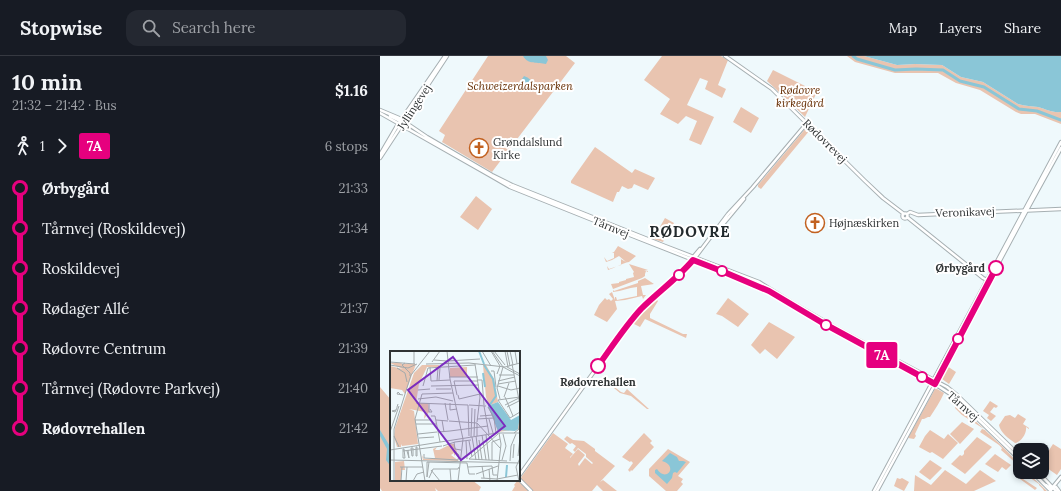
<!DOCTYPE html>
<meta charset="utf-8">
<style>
body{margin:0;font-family:Lora,serif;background:#242831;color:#f1f3f6;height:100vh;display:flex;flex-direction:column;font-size:15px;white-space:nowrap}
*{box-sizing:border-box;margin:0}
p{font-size:13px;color:#9ea1a6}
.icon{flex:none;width:22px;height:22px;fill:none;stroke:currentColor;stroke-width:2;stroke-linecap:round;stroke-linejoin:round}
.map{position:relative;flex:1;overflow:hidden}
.side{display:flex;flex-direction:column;background:#171b24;width:380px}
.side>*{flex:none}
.badge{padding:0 8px;border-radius:3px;font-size:14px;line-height:26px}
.controls{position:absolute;left:633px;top:387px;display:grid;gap:8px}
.controls a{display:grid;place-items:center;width:36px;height:36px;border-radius:8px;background:#171b24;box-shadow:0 2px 6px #0003;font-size:20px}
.map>.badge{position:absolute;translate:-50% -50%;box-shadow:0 0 0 2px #fff}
.legs{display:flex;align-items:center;gap:6px;height:44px;padding:0 12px;font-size:13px}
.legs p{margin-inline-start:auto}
.head{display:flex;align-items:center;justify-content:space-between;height:68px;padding:0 12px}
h1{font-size:22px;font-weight:700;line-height:30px}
ul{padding:0 12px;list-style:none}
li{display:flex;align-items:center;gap:14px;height:40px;font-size:15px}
li i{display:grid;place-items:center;width:6px;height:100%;margin:0 5px;background:currentColor}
li i::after{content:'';width:10px;height:10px;margin:-5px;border:3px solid;border-radius:50%;background:#171b24}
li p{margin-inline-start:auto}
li:first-child i{background:linear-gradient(#0000 50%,currentColor 0)}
li:last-child i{background:linear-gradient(currentColor 50%,#0000 0)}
header{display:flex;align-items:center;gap:24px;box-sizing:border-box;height:56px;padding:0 20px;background:#171b24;border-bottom:1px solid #363941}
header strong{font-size:19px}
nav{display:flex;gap:22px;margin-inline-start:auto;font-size:14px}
.search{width:280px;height:36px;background:#242831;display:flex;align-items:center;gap:10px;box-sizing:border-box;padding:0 14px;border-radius:12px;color:#9ea1a6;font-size:15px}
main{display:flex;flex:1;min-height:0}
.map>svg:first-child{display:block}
.green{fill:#e9c4b0}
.water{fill:#8ac6d7}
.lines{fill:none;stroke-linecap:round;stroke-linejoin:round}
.river{stroke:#8ac6d7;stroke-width:3}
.tertiary-casing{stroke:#a6afb2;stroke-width:4.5}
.secondary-casing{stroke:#a6afb2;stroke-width:4.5}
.tertiary{stroke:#fff;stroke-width:2.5}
.secondary{stroke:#fff;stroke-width:2.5}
.line-1-casing{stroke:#fff;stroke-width:9}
.line-1{stroke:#e6007e;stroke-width:6}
.stop-1-dot{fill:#fff;stroke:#e6007e;stroke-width:2}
.labels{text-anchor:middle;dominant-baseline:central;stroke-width:4;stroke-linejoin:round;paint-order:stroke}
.park-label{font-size:11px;font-style:italic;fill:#652c01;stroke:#fff}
.street-label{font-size:11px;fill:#303435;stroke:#fff}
.poi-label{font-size:11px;fill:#303435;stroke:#fff;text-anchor:start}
.stop-label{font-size:11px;font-weight:bold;fill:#303435;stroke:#fff;text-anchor:end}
.district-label{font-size:15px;font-weight:bold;letter-spacing:1px;fill:#232a2d;stroke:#fff}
.inset-river{fill:none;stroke:#8ac6d7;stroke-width:2}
.inset-road{fill:none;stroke:#a3aaac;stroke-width:1}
.view{fill:#7b2cbf;fill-opacity:0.15;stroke:#7b2cbf;stroke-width:2}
.inset-edge{fill:none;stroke:#303435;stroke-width:2}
</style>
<header>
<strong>Stopwise</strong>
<div class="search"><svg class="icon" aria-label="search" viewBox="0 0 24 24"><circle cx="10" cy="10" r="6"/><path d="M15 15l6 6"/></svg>Search here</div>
<nav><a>Map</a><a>Layers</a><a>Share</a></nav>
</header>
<main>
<section class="side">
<div class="head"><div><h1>10 min</h1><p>21:32 – 21:42 · Bus</p></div><b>$1.16</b></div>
<div class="legs"><svg class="icon" aria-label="walk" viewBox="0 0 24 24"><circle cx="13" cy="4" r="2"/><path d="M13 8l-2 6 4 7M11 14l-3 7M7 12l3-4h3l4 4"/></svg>1<svg class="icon" aria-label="forward" viewBox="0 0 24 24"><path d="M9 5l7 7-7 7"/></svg><b class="badge" style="background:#e6007e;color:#fff">7A</b><p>6 stops</p></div>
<ul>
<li><i style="color:#e6007e"></i><b>Ørbygård</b><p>21:33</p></li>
<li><i style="color:#e6007e"></i><span>Tårnvej (Roskildevej)</span><p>21:34</p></li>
<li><i style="color:#e6007e"></i><span>Roskildevej</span><p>21:35</p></li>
<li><i style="color:#e6007e"></i><span>Rødager Allé</span><p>21:37</p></li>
<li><i style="color:#e6007e"></i><span>Rødovre Centrum</span><p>21:39</p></li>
<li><i style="color:#e6007e"></i><span>Tårnvej (Rødovre Parkvej)</span><p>21:40</p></li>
<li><i style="color:#e6007e"></i><b>Rødovrehallen</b><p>21:42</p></li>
</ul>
</section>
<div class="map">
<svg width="681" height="435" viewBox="0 0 681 435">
<rect width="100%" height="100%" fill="#eff9fc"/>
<path class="green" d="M108,0H186L195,7L112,116L62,86L65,79L59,75Z
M282,0H341L348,4L338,29L346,33L342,42L325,33L328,25L320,22L307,49L334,61L321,89L309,84L317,65L306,60L298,68L280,58L290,43L264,24Z
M467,0H484L517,9L535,8L562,9L581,21L603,26L638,48C645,50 652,50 658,51C666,53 672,57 681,56V68L655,58H641L636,56L600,34L576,27L558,17H515L475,6Z
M393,14L437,36L425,61L399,36L387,25Z
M361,51L379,62L371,77L353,66Z
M426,72L430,74L381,133L378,131V129Z
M215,91L252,117L255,113L275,122L268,134L254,128L252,132L248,133L242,130L239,136H237L233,146L191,127V125Z
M96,140L112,153L98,174L80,161Z
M285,162L294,167L283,186L273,183Z
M238,190L256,200L249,206C242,207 235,212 228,214L227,210L229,213L241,209V203L239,202L246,206L239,200L232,204L226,206L224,201L227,205L234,202V197L232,196H234Z
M249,208L268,214L264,215H268V216L266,215L265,218V220L262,222L233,233L231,228L239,227V226L246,224V223L254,221L253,217L254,216Z
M265,222L274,228L261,230L263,239H266L263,243L262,240L245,244L235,245L237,253L227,266L214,259L219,249L225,242L227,244L229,243L231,245L233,243L229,238L232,236L235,244V241H236L237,244L257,240V231C248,232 242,235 233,236V234L234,235L258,227V225Z
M348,242L369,258L358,271L342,260L336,258Z
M276,243L278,245L270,258V262L303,278H307L306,282L265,263L260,271L252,267L264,254Z
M389,266L415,281L397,303L385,293L380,298L371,289Z
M567,310L576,316L569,328L562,323Z
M223,323H224L241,336L244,337L247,333L269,353H267L251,340L240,337Z
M0,331L11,344V424H92L101,431L99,435H58L55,432L56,435H2L0,432Z
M555,333H557L564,337C560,346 555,353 550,361H548L544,363H542L535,378L536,380L534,383L528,382Z
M610,345L618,350L616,352L614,351L610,356L616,360L611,365L607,362L609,359L603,355Z
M576,347L604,373L582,359L575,352Z
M638,358L646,363L643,368L649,372V373L646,371C647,378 641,386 635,387C629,383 620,376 619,369L625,360L630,359L635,362Z
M582,366L594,373L580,388L570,378Z
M602,373L605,374C612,381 634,400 638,409L621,394L622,392L619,389L600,376Z
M550,374L564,383L568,378L578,387L563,403L552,396L550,397L539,391L545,380Z
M173,377L188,388L185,392L193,398L190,401V402L198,393L205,399L198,408L199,410L205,402L212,408L213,407L206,401V398L198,392L195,396L193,394L196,390L192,387L190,388L184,383L187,380L193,384L204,385L215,393V395L235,410L220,426L223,424L237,435H223L217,429L212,435H132L135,430L134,429L137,425L140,424L142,420Z
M264,377L272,385L270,387L274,391L252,415L251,414L250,416L248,414L253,407L251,405L250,406L242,401Z
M597,381L612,391L585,418L571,408L580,399L582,400L584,398V395Z
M673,388L681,393V413L677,419L667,412L663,417L662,415V411L664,412L666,408L662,405Z
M288,393L310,406L298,420L303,423L301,426L303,428L297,435H286L269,420V413Z
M615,398L631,409L626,414L622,411L618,416L605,408Z
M550,404L562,412L550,424L539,416Z
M565,414L586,428L600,414L616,425L594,435H534L535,419L551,429Z
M643,416L648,417L667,435H664L663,433L659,429V428L646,419L643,423L657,432L655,434L640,423L642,418Z
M517,422L520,423L522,422L529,426L524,435L514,430Z"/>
<path class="water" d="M143,0H166L168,4L166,8C158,6 148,9 143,0Z
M484,0H681V56C672,57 666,53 658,51C652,50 645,50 638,48L603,26L581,21L562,9L535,8L517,9Z
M144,20C147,21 151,23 152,27L141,36L136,32Z
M0,374L11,392V397L10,401L11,405V411L6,404L7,393L0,380Z
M290,397L297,401L299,405H303L306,406L297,417L295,416L293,417L292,422L287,428L275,417V414L277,413C286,427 299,410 282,405Z"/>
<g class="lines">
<path class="river" d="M473,0L477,3L515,14L536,13L563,14L580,25L604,31L639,53L657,55L681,64"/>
<defs>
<path id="tertiary" d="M345,0L392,33L484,124L503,142L524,158
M0,54L19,62L47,81L112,119L132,129L285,190L379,226L411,246L458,273L567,331L577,339L640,400
M0,57L111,120L130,131L250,179L344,216L389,235L441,267L558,330L575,341L640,404
M10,60L20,65
M0,99L17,70L65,0
M0,102L67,0
M373,131L427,67
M522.5 160a2.5 2.5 0 1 1 5 0a2.5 2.5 0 1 1-5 0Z
M527,158L530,156L538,159L681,153
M527,161L603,222L609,225
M339,173L364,143
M304,212L320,193
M652,416L671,435
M658,416L676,435
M139,420L249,267L261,253L296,222L311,207L348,158L374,130
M139,423L151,435
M666,429L672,433L676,431
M676,431L679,435
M672,432L681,421"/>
<path id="secondary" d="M494,435L681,86
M497,435L559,321L572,294L647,154L681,92"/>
</defs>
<use href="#tertiary" class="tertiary-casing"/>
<use href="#secondary" class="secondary-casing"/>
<use href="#tertiary" class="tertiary"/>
<use href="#secondary" class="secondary"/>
</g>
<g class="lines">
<defs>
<path id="line-1" d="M218,310C231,292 246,269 261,253C278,236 298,222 313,204L344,216L389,235L441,266L555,328L616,212"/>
</defs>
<use href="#line-1" class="line-1-casing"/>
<use href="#line-1" class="line-1"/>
</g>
<defs>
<symbol id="church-ring" viewBox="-11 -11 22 22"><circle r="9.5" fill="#fff" stroke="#c26120" stroke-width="1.5"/><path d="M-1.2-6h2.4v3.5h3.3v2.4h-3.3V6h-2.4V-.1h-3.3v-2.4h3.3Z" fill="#c26120"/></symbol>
</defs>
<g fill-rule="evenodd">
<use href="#church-ring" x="88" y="81" width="22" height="22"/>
<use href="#church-ring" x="424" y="156" width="22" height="22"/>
</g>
<g class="stop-1-dot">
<circle cx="616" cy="212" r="7"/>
<circle cx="342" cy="215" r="5"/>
<circle cx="299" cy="219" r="5"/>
<circle cx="446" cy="269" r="5"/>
<circle cx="578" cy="283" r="5"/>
<circle cx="218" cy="310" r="7"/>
<circle cx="542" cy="321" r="5"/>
</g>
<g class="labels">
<g class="park-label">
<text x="140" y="30">Schweizerdalsparken</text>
<text x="420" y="34">Rødovre<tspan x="420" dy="13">kirkegård</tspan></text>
</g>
<g class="street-label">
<text transform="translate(34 51) rotate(-57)">Jyllingevej</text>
<text transform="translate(445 85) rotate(45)">Rødovrevej</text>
<text transform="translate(585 156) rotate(-2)">Veronikavej</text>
<text transform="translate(231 171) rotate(22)">Tårnvej</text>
<text transform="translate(583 350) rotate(42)">Tårnvej</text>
</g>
<g class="poi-label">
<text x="113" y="86">Grøndalslund<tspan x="113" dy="13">Kirke</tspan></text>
<text x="449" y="167">Højnæskirken</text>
</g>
<g class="stop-label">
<text x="605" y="212">Ørbygård</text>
<text x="218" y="326" text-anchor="middle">Rødovrehallen</text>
</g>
<g class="district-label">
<text x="310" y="175">RØDOVRE</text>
</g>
</g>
<g transform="translate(10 295)">
<rect width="130" height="130" fill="#eff9fc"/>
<path d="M0,12H11L17,16L12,13H26L15,43L12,39L0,37V15L13,18ZM32,14H49V16H37L29,33L26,52H38L39,61L34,68L35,61L19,58L24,60L28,93L12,95L11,93V96H7L4,86L5,77L24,22ZM93,14H96L104,28L108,51L100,54L105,64L109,79L130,70L129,78L108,81L96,46ZM77,16V26H60V17ZM61,93H64L67,101L64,105V102L61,104L69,110L33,109L32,104L34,108H42L45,107L43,98L47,96L45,99H49ZM14,110L15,119H11V130H5V111Z" fill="#e9c4b0"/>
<path d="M108,51L121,69L130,64L128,78L125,80L109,79L100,54Z" fill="#8ac6d7"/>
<path class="inset-river" d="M89,0L94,13M94,14L103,28L106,45L99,55L109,80M93,22L95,36M116,126L117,114"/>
<path class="inset-road" d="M24,0V13M57,0L60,28L73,88L68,130M92,0L101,15M101,0L110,15L107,23M102,0L113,16L130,25M104,0L115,14M115,0L118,16M117,0L120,15M120,0L123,14M125,0L127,13M44,9L57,10M57,10L90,8M0,11L25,13M42,11L50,0M15,12L12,14L20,22V25M36,13L79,12L115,16L130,12M85,13L90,46L87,71M122,13L130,54M0,14L18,17L27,13M0,16V33M40,16L41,30M117,16L130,23M7,17L15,22L17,31M101,20H104L106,36M109,24H124M59,26H88M49,29L50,17M88,29H92L94,54M41,30L60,29M47,30L48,17M108,30L125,26M108,33L126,30M33,35L38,17L85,14M41,35L89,34M108,35L121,39L130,37M46,38H61M28,39L40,38M32,43L25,68L35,130M32,43L63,42M11,44L8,41L7,43L13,44M67,44L64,30H88M68,44L69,48L90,43M114,46L119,32M115,46L123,65M130,46L108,49L120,67L130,61M28,48L46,46L63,50M110,48L107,37L113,16M26,52L78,54M39,52V61H42L40,58M55,52L58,69M60,52V59L67,58M78,54L79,85M79,54L96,55M115,54L129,47M94,55L99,83M98,56L104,67L106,82M117,56L129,50M6,59L2,60L5,61L7,57V56L8,53M41,65H45L50,91M90,65L103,64M87,68L104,67M99,68L103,82M25,69H40M46,69L58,70M52,69L54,81M59,70L87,72M87,72L110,97M26,73H46M60,80L98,75M0,81L9,55M48,81L60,80M124,82L129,78L130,71M28,83L47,81M92,84L96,109M96,84L99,109M4,85L9,96M84,85L85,58M86,85L89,109M87,85V72M81,86L82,57M82,86L86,109M29,87L44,86M89,89L92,109M76,90L77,108M79,90L82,106M64,91L65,98L71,99M53,95L65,91L81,89M26,96H27V105H26ZM21,97H23V105H22ZM13,98H14L15,107H13ZM0,99L107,82H130M13,100L52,95M17,100L19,107L18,99M34,103V107L68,109L69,104L59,94M128,105L130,86M123,107L124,93M79,108L108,83M79,108L117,110M0,109L130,112M102,109V91L110,88M112,109L116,95L113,83M120,110L121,95L126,83M39,111L37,126V111L77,112L79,123H85M92,115L94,127M10,116H33M78,116L102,115L103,124H107M60,118L61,130M99,118L100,130M41,119L50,130M86,123L108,115M39,127L43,118H68L69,116M91,127L107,128L128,124M4,130V78L21,24L40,0M11,130L12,116M16,130L17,116M23,130L27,123L34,121M107,130L111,93L109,82M129,130L126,116L130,107"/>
<path class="view" d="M63,6L115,75L71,109L18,39Z"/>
<rect width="130" height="130" class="inset-edge"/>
</g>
</svg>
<div class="controls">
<a><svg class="icon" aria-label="layers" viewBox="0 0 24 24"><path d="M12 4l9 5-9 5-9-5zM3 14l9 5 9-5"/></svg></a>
</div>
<b class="badge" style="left:502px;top:299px;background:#e6007e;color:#fff">7A</b>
</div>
</main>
